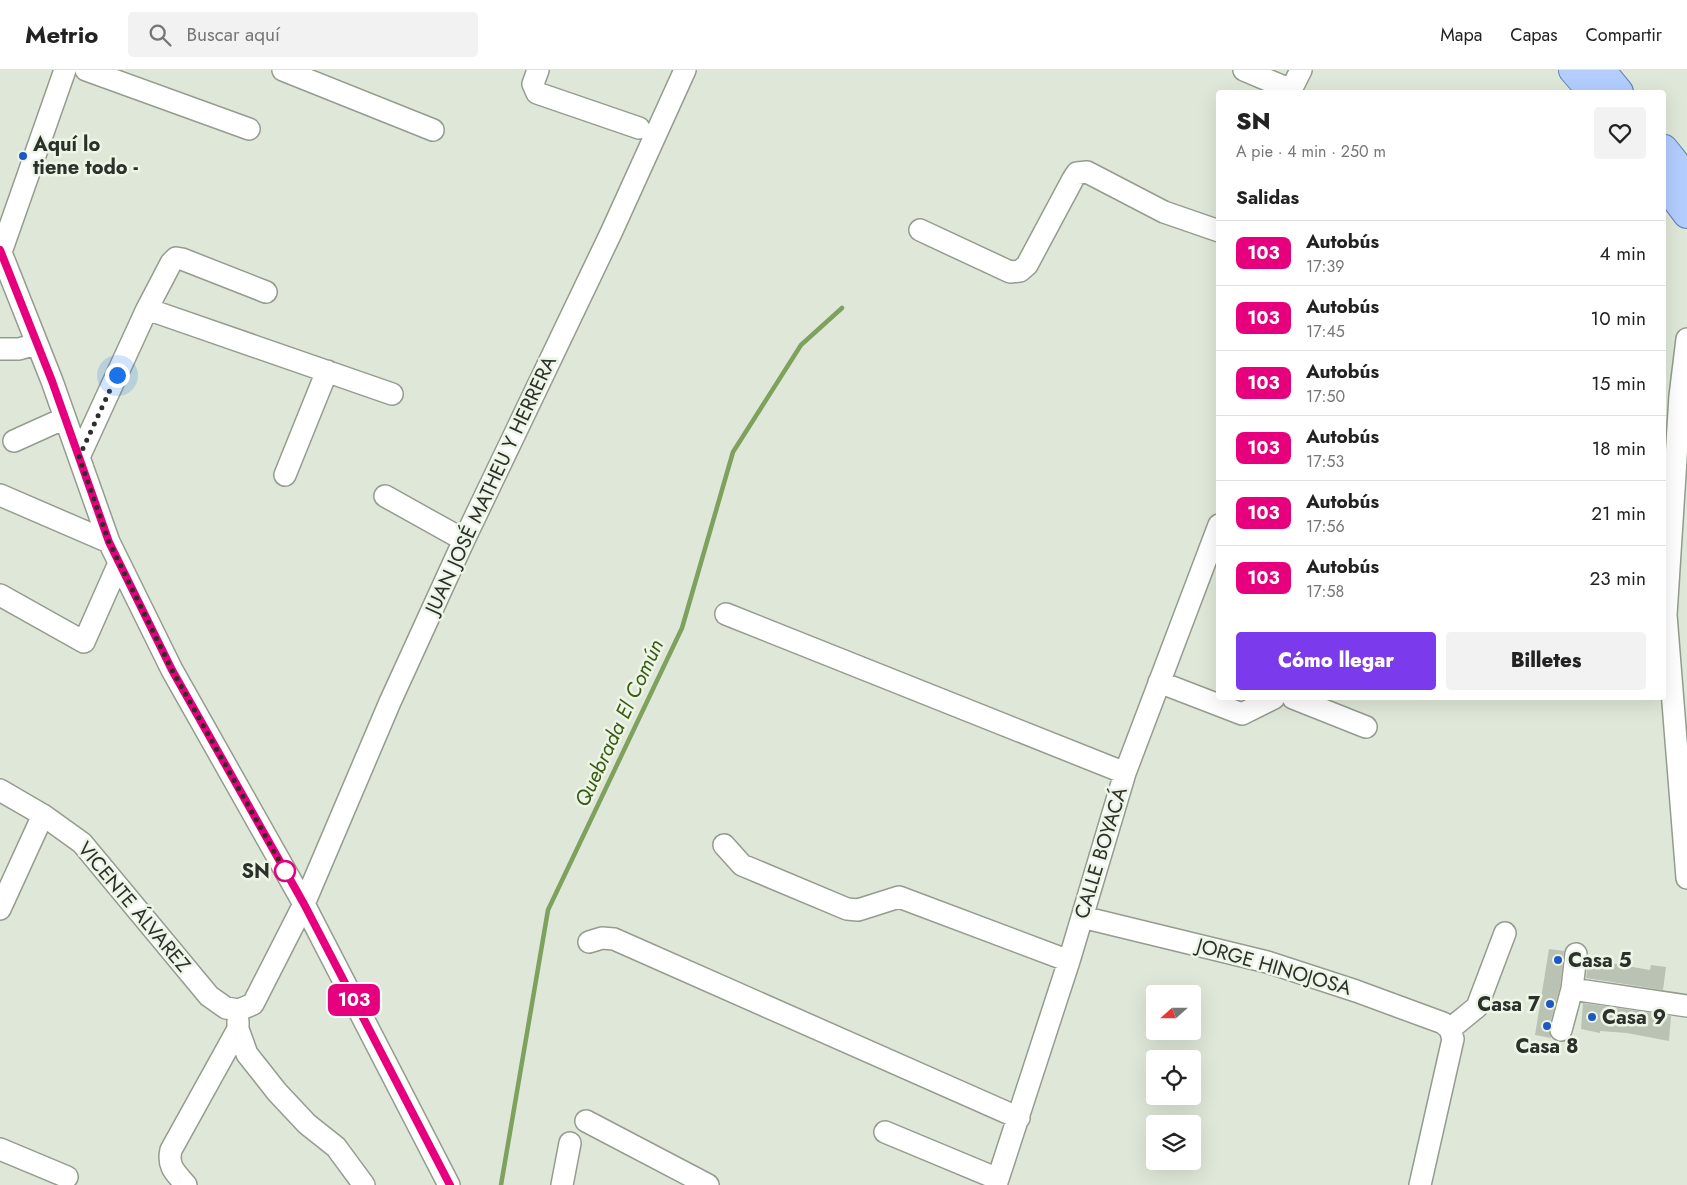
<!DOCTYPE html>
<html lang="es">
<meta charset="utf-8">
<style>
body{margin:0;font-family:Jost,sans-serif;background:#f2f2f2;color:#222;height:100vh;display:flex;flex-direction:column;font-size:19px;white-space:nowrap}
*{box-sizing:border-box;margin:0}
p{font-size:16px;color:#767676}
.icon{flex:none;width:28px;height:28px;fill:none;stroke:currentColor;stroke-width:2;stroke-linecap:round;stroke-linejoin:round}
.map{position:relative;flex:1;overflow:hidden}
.sheet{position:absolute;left:1216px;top:20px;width:450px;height:610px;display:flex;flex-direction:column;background:#fff;border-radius:5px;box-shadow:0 5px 20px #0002}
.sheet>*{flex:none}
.badge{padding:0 10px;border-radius:8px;font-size:18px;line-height:32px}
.needle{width:32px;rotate:249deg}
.buttons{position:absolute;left:1146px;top:915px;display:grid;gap:10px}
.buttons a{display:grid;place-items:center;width:55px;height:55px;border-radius:5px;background:#fff;box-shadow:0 5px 20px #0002;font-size:25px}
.you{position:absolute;width:25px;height:25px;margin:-12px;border:4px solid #fff;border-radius:50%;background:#1a73e8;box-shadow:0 0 0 8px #1a73e833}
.map>.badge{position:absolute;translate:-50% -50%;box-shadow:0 0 0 2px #fff}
h2{padding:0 20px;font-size:19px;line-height:45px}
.round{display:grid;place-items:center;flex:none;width:52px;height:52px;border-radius:5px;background:#f2f2f2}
.headline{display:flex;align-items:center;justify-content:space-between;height:85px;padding:0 20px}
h1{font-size:24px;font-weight:800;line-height:38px}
.primary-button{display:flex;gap:10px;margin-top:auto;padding:10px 20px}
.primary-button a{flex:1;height:58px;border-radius:5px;background:#7c3aed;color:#fff;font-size:20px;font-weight:800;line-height:58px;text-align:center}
.primary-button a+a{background:#f2f2f2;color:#222}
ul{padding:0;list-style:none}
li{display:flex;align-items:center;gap:15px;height:65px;padding:0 20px;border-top:1px solid #e0e0e0}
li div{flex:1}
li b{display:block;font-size:19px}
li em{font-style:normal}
li .badge{min-width:55px;font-weight:700;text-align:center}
header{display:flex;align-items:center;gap:30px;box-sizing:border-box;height:70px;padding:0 25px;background:#fff;border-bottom:1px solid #e0e0e0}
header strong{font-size:24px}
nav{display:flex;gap:28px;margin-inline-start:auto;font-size:18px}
.search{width:350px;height:45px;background:#f2f2f2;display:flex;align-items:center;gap:12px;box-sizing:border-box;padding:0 18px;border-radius:5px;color:#767676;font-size:19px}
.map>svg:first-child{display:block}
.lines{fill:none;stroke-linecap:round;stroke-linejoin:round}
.stream{stroke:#7ea15d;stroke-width:4.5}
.building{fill:#bac2b3}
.minor-casing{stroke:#949c8e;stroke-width:24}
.major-casing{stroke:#6281b4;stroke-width:30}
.minor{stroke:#fff;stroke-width:21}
.major{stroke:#b2cdfe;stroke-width:28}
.line-casing{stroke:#fff;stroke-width:11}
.line{stroke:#e6007e;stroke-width:8}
.walk{stroke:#2c302a;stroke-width:5;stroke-dasharray:0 9}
.poi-dot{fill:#1e58c5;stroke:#ecf5e6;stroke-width:2}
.stop-dot{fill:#fff;stroke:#e6007e;stroke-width:2.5}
.labels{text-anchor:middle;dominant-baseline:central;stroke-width:5;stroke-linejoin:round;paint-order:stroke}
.poi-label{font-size:20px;font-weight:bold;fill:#2c302a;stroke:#ecf5e6;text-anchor:start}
.street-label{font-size:20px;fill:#2c302a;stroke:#ecf5e6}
.stop-label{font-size:20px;font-weight:bold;fill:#2c302a;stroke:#ecf5e6;text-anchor:end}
.water-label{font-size:21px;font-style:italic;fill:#395a11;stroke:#ecf5e6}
</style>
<header>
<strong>Metrio</strong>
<div class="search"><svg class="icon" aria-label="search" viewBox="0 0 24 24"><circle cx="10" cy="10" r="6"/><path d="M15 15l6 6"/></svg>Buscar aquí</div>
<nav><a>Mapa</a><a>Capas</a><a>Compartir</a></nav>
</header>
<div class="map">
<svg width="1687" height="1115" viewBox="0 0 1687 1115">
<rect width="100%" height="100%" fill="#dfe8d8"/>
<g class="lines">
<path class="stream" d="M501,1115L548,840L682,558L733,382L801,275L842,238"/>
</g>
<path class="building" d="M1549,879L1564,881L1560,917L1549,957L1551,968L1535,965Z
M1588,889L1650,900L1651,895L1666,897L1663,920L1586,908Z
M1583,933L1671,946L1669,971L1627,963L1600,961V963L1581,959Z"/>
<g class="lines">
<defs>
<path id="minor" d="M86,0L249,59
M283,0L433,60
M538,0L533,14L537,23L639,58
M1244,0L1291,20
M1290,22L1301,0
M920,160L1010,202L1020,201L1027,195L1073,109L1077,103L1087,102L1164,142L1219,161
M0,180L52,311L109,472L172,600L304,834L449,1115
M1,182L65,0
M147,239L392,324
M1687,269L1680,326L1666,545L1687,808
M0,279H19L36,274
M14,371L65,348
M79,387L147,239L171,193L176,188L182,189L266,222
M285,405L327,301
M0,425L109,472
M385,426L464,470
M0,525L84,572L119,493
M726,544L1125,703
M1159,612L1242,644L1274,628
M1293,628L1366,657
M0,720L43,745L82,773L209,926L226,938L239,940
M724,775L742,795L847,839L858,840L899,827L1069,891
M0,839L43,745
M1082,847L1267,892L1356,921L1443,953L1450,959L1453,969L1420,1115
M589,872L602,868L614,869L1019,1048
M1572,919L1687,936
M239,940L253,934L304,834L390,632L464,470L611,163L685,0
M238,959L247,984L277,1022L307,1054L336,1077L364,1115
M1450,959L1477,937L1505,863
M1561,960L1572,919L1576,884
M586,1051L708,1115
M885,1062L998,1109
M0,1079L67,1107
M186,1115C176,1103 167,1097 171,1080L238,959V951
M562,1115L570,1073
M996,1115L1069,891L1125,703L1219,455"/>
<path id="major" d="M1573,0L1592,22
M1601,0L1619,22
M1664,79L1687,108
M1664,113L1687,144"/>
</defs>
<use href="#minor" class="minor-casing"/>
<use href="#major" class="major-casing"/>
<use href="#minor" class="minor"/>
<use href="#major" class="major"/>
</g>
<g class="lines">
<defs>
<path id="line" d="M0,180L52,311L109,472L172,600L304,834L450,1115"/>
</defs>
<use href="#line" class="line-casing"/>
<use href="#line" class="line"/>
<path class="walk" d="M117,305L79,387L109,472L172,600L285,801"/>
</g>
<g class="poi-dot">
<circle cx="23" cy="86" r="5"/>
<circle cx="1558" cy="890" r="5"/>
<circle cx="1550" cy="934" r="5"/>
<circle cx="1592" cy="947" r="5"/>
<circle cx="1547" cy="956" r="5"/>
</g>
<circle class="stop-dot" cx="285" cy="801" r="10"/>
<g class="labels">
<g class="poi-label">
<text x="33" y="74">Aquí lo<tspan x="33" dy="23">tiene todo -</tspan></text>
<text x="1568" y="890">Casa 5</text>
<text x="1540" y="934" text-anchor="end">Casa 7</text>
<text x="1602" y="947">Casa 9</text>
<text x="1547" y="976" text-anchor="middle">Casa 8</text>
</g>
<g class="street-label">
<text transform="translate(491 415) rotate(-65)">JUAN JOSÉ MATHEU Y HERRERA</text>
<text transform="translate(1101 783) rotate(-73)">CALLE BOYACÁ</text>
<text transform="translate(134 837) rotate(50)">VICENTE ÁLVAREZ</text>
<text transform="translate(1274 897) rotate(16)">JORGE HINOJOSA</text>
</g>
<g class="stop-label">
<text x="270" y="801">SN</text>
</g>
<g class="water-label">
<text transform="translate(619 653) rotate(-65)">Quebrada El Común</text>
</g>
</g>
</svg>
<div class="buttons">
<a><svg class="needle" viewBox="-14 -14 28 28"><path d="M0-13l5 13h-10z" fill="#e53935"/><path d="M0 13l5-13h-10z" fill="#767676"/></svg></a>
<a><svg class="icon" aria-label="locate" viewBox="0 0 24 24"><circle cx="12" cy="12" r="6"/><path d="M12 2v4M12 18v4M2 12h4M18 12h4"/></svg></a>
<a><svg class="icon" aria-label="layers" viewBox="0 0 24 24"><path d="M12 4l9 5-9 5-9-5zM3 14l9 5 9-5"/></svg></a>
</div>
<div class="you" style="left:117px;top:305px"></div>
<b class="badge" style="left:354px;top:930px;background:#e6007e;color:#fff">103</b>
<section class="sheet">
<div class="headline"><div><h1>SN</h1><p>A pie · 4 min · 250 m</p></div><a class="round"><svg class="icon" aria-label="heart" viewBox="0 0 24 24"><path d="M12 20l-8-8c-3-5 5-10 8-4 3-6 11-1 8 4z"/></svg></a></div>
<h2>Salidas</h2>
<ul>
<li><span class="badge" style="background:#e6007e;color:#fff">103</span><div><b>Autobús</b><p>17:39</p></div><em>4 min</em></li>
<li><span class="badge" style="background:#e6007e;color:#fff">103</span><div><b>Autobús</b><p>17:45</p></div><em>10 min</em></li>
<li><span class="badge" style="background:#e6007e;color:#fff">103</span><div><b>Autobús</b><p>17:50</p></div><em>15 min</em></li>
<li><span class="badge" style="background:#e6007e;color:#fff">103</span><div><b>Autobús</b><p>17:53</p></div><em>18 min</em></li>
<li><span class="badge" style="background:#e6007e;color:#fff">103</span><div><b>Autobús</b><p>17:56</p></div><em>21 min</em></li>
<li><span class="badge" style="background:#e6007e;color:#fff">103</span><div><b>Autobús</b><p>17:58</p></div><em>23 min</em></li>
</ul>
<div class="primary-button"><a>Cómo llegar</a><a>Billetes</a></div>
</section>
</div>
